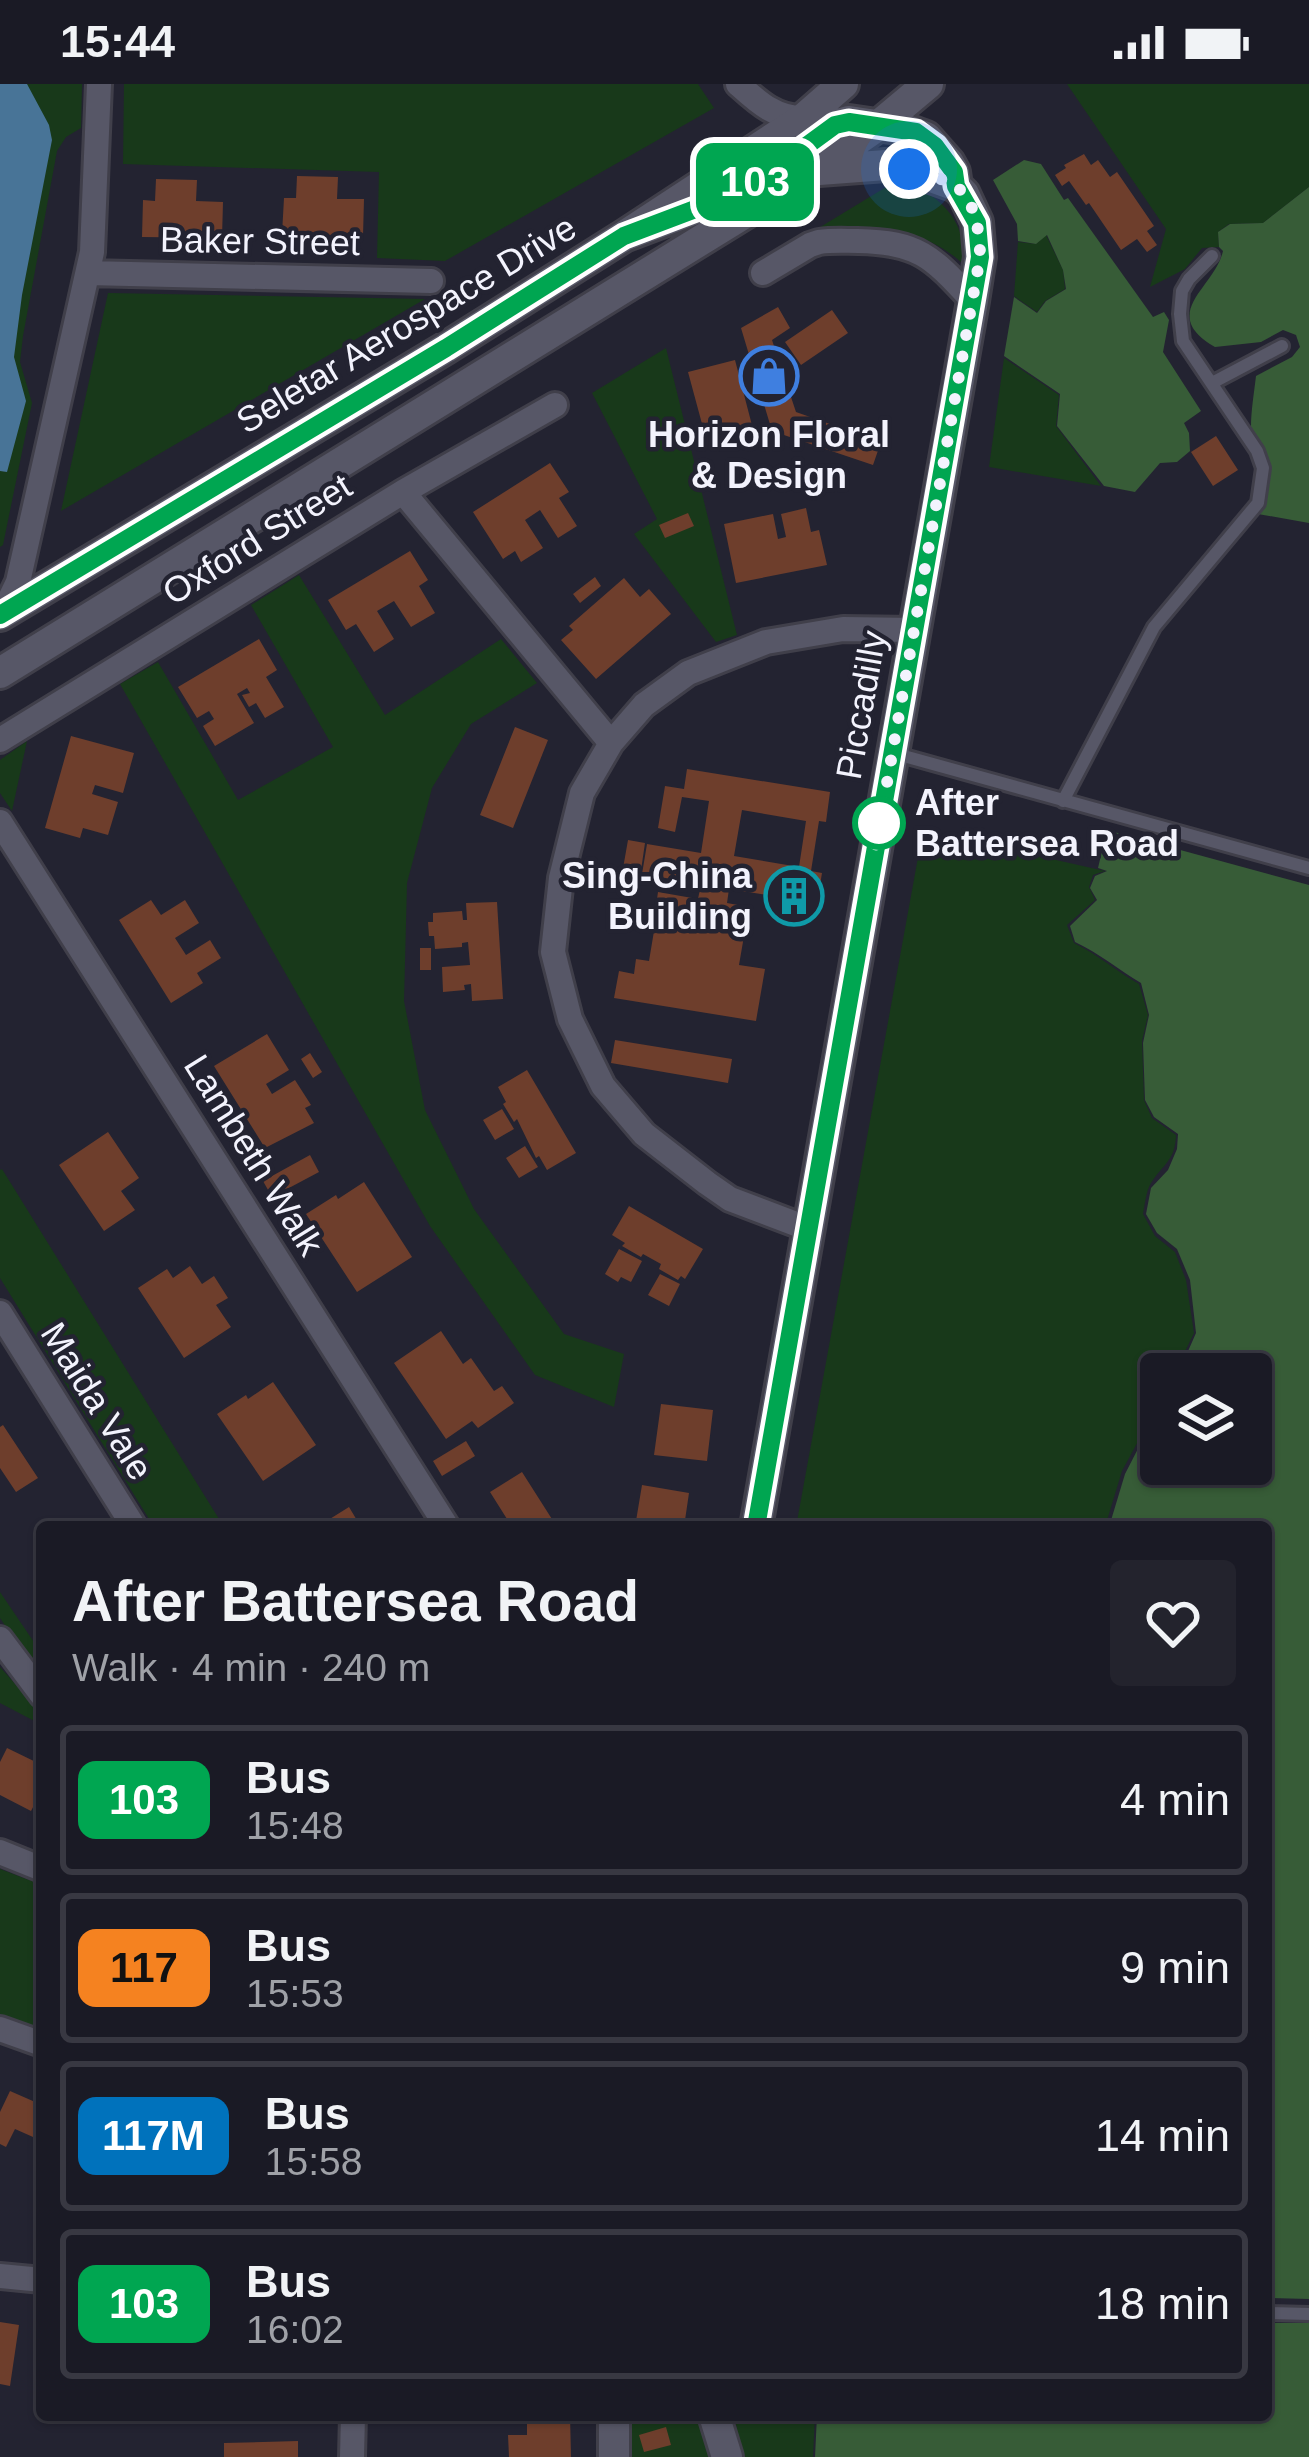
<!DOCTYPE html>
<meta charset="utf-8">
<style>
body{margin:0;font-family:Arial,sans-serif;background:#23232d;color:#f1f3f6;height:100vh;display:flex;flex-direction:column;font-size:45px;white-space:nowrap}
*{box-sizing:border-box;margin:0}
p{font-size:39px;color:#9fa1a7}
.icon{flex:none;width:66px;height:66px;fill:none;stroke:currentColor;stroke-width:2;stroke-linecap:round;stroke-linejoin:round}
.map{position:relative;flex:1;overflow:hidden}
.panel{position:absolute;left:36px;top:1437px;width:1236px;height:900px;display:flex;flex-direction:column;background:#1a1a25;border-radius:12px;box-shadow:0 3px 9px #0004,0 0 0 3px #383842}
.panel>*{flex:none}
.badge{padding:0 24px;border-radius:18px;font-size:42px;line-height:78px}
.fabs{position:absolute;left:1140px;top:1269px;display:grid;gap:24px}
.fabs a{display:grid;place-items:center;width:132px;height:132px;border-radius:12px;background:#1a1a25;box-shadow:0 3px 9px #0004,0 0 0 3px #383842;font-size:60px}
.you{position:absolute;width:60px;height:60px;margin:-30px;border:9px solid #fff;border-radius:50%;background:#1a73e8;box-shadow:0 0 0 18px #1a73e833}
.map>.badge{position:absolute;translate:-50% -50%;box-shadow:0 0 0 6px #fff}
.round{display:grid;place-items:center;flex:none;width:126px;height:126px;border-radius:12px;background:#23232d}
.headline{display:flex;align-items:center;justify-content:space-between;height:204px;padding:0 36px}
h1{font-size:57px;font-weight:800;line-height:90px}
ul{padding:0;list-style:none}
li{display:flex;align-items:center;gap:36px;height:150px;margin:0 24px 18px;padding:0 12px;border:6px solid #383842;border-radius:12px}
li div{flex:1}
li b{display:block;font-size:45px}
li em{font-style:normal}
li .badge{min-width:132px;font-weight:700;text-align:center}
.status{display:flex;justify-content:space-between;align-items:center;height:84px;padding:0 60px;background:#1a1a25;direction:ltr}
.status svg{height:33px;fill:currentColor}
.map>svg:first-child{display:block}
.green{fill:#18391a}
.forest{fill:#375c37}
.water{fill:#487497}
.building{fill:#6e3e2c;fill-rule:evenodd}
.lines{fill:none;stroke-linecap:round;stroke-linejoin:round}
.service-casing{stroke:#403f4a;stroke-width:18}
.minor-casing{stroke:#403f4a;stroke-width:30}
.tertiary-casing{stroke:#403f4a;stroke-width:36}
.service{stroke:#575767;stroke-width:12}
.minor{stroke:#575767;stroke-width:24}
.tertiary{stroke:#575767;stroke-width:30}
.line-casing{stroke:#fff;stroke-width:27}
.line{stroke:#00a651;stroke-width:18}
.walk{stroke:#f3f3fd;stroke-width:12;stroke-dasharray:0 21.6}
.stop-dot{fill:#fff;stroke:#00a651;stroke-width:6}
.labels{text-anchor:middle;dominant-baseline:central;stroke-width:9;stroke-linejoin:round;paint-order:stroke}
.street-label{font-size:36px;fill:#f3f3fd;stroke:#232331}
.poi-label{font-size:36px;font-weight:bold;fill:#f3f3fd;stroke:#232331}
.stop-label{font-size:36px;font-weight:bold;fill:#f3f3fd;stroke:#232331;text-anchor:start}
</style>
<div class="status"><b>15:44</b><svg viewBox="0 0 49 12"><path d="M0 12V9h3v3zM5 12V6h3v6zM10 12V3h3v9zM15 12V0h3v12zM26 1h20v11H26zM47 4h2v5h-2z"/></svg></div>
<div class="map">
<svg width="1309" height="2373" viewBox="0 0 1309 2373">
<rect width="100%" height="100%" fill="#232331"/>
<path class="green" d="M0,0H82L81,44L66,53L57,67L23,252L20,278L32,319L3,461L0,463Z
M124,0H698L714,24L445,177L377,174L379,88L123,80Z
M1067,0H1309V103L1263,139L1229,140L1218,148L1219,163L1202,164L1185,185L1150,203L1166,145Z
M896,97C932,102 972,139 961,178C921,143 869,140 817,145Z
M1046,151L1063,186L1065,205L1045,217L1037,228L1014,212L1018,158L1036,160Z
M108,209L425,215L61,427Z
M666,264L737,551L716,558L634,450L657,435L592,309Z
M1004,274L1059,311L1056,342L1101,402L989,383Z
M299,491L385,631L501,555L537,599L471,640L432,704L407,799L404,917L425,1026L474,1125L564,1250L624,1270L614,1323L535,1291L430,1142L120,600L158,578L238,716L333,663L251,521Z
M27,657L12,727L0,709V676Z
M923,746L1105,787L1093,791L1089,803L1095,816L1067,841L1074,859C1097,870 1116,887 1139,900L1148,931L1142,957L1144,1016L1152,1034L1176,1051C1175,1077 1164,1079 1151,1099C1146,1107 1145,1120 1143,1130L1155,1152L1175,1168L1186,1196L1194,1249L1174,1290H1161V1315L1122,1387L1105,1443H796Z
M2,1085L224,1443H154L0,1194V1086Z
M0,1508L42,1570V1597L0,1534Z
M0,1583L42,1630V1641L0,1619Z
M0,1785L42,1801V1948L0,1933Z
M628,2331H700L711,2373H628Z
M734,2331H815L813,2373H743Z"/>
<path class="forest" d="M1024,76L1041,80L1064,116L1068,114L1153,233L1164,228L1169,236L1163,268L1201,327L1184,339L1189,349L1190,367L1177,378L1160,379L1135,408L1104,402L1057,342L1060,310L1004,272L1014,213L1037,229L1046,217L1066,205L1063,186L1047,151L1036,160L1018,157L1017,140L993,96Z
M1309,103V439L1258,430C1284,386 1253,378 1251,343C1251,327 1254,309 1256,292L1292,273L1300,263L1296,251L1283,246L1261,258L1215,263C1157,229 1215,204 1223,167L1219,163L1218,148L1230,140L1263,139Z
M1107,746L1309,801V2215L1266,2214V1443H1109L1125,1390L1161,1320V1380H1251V1290H1178L1196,1249L1190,1196L1177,1165L1157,1149L1146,1130L1151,1104L1168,1086L1177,1065L1178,1050L1154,1033L1145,1016L1143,959L1149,931L1141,899C1119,886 1099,869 1075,858L1070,842L1097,816L1090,804L1095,792L1107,787L1098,784Z
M1266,2239H1309V2373H815L817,2331H1266Z"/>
<path class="water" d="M0,0H27L49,41L52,56L22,211L14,273L26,317L7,388L0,387Z"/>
<path class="building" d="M1084,70L1091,81L1098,76L1110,93L1117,88L1154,142L1147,147L1157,161L1147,168L1137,155L1121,166L1089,119L1086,121L1069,97L1062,102L1055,91L1066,84L1064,81Z
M297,92L338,93L337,115H364L363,152L282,150L284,114H296Z
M156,95L197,96L196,117L223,118L222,154L142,153L143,116L155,117Z
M778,223L790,244L772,256L796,328L881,358L873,381L772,347L741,244Z
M832,226L848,249L801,281L785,258Z
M735,276L754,349L708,362L688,288Z
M1216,352L1238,386L1213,402L1191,368Z
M550,379L569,408L559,414L577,442L558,454L540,426L525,436L543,464L521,478L515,467L503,475L473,428Z
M806,424L811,448L819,446L827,481L736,499L724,440L773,430L778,455L786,453L781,430Z
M688,429L694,442L665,454L659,441Z
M410,467L428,496L419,502L435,529L411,543L394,517L377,527L394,555L374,568L356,540L346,546L328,516Z
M595,493L601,502L580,519L573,510Z
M624,494L640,513L649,505L671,530L596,595L561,556L573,546L569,542Z
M259,555L277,586L266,593L284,623L265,634L256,619L249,623L242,611L250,609L247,604L237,610L254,639L215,662L203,642L214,635L209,627L197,634L178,603Z
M515,643L548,656L513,744L480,731Z
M71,652L134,669L123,709L95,701L92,710L118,718L108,751L83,744L80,754L45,744Z
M687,685L830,708L826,738L819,737L811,787L822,789L817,819L729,805L727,819L749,823L739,881L765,885L756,937L614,914L619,887L634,890L636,875L649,877L656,835L673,837L675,825L656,822L658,808L698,815L701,800L642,790L647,760L701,769L709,717L682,713L675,748L658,744L665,702L684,705ZM742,726L806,737L799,783L734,772Z
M628,756L645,759L640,793L622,790Z
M151,816L161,831L185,816L199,839L175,854L186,871L210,856L221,874L197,889L203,899L171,919L119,836Z
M497,818L503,915L472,917L471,900L464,901L465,906L443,908L442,883L470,881L468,858L462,859V863L435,865L434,852H429L428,838H433V829L462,827L463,836H467L466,819Z
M420,864H431V886H420Z
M267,950L289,986L266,1000L272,1010L295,996L311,1021L305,1024L314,1039L265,1064L214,982Z
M615,956L732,975L728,999L611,979Z
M310,969L322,988L313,994L301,975Z
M527,986L576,1069L547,1086L539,1072L536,1074L517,1035L514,1038L503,1020L506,1018L498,1003Z
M502,1025L514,1045L495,1056L483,1036Z
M108,1048L139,1094L121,1107L135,1126L104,1147L59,1081Z
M525,1062L538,1083L519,1094L506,1074Z
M310,1071L319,1088L272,1113L263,1097Z
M364,1098L412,1173L357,1208L306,1130L336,1111L338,1115Z
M629,1122L703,1165L685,1195L681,1192L678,1196L659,1185L661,1180L643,1170L641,1173L622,1162L625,1159L612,1151Z
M619,1165L642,1177L631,1198L621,1193L618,1198L605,1190Z
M190,1182L202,1200L214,1192L228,1214L216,1221L231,1243L184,1274L138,1204L167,1185L173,1194Z
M660,1190L680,1200L669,1222L648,1211Z
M441,1247L463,1280L471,1274L494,1307L502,1302L514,1319L478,1344L472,1337L446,1355L394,1279Z
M273,1298L316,1361L263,1397L217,1330L246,1311L248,1315Z
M661,1320L713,1326L707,1377L654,1371Z
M3,1341L38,1394L16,1408L0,1384V1343Z
M466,1357L475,1372L442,1392L433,1377Z
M522,1388L557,1443H512L490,1408Z
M642,1401L689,1409L684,1443H635Z
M349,1423L361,1443H317Z
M7,1664L42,1681L33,1699L42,1703V1706L31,1727L0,1711V1678Z
M10,2007L42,2021V2057L15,2045L6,2063L0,2060V2028Z
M0,2238L19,2241L10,2302L0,2300Z
M527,2331H570L571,2373H509L508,2351H527Z
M666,2343L671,2361L644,2368L639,2351Z
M298,2357V2373H224V2359Z"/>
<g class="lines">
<defs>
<path id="service" d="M1212,299L1282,262
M893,669L1309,784
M1063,717L1154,543L1258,419L1263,384L1257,367L1183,257L1180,230L1182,207L1189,195L1212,172
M1266,2229L1309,2230"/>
<path id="minor" d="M738,0C758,18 776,35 804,34
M88,189L431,197
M763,189L810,161L819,158C833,156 845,157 858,157C920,158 933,174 973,217
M403,408L611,659
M3,529L18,498L92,168L99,0
M0,656L403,408L555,321
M0,738L447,1443
M809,1145L730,1115L707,1099L644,1050L603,1002L570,935L553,868L561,794L582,709L611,659L644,621L688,589L766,558L843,545L915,546
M0,1229L134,1443
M0,1555L42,1611
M0,1768L42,1785
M0,1945L42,1960
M0,2192L42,2196
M352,2373L353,2331"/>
<path id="tertiary" d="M819,86L886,81L909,85L956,102
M624,152L735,110L764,93L835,41L849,37L904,45L926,53L949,79L954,88L956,102L964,110L977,138L980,173L973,217L756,1443
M0,531L446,264L624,152L804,34L843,0
M0,589L813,87L879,41L928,0
M614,2331V2373
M714,2331L727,2373"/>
</defs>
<use href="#service" class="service-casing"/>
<use href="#minor" class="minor-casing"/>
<use href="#tertiary" class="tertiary-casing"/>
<use href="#service" class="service"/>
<use href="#minor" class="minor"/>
<use href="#tertiary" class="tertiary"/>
</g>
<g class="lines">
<defs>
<path id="line" d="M0,531L446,264L624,152L735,110L764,93L835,41L849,38L916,48L935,62L954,88L956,102L977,139L980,173L756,1443"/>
</defs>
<use href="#line" class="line-casing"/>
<use href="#line" class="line"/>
<path class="walk" d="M879,739L876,761L980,173C980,151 976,115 955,102C943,94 923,90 909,85"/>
</g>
<defs>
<symbol id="shop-ring" viewBox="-11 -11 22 22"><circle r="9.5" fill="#232331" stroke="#3f7fe0" stroke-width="1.5"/><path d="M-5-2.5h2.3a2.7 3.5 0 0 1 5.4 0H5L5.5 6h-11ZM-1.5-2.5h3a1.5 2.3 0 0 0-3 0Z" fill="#3f7fe0"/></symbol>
<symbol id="building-ring" viewBox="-11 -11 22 22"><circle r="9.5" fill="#232331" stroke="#0f9aa8" stroke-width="1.5"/><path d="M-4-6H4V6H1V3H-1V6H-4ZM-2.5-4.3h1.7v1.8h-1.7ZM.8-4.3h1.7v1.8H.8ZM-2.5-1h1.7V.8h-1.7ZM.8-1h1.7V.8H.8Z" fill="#0f9aa8"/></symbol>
</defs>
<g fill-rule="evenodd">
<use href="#shop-ring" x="736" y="259" width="66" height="66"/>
<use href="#building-ring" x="761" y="779" width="66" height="66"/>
</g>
<circle class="stop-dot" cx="879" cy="739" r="24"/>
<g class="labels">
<g class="street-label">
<text transform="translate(260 157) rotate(1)">Baker Street</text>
<text transform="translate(406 240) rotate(-31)">Seletar Aerospace Drive</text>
<text transform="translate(257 455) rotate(-32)">Oxford Street</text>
<text transform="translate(861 621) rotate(-80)">Piccadilly</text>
<text transform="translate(254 1071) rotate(58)">Lambeth Walk</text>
<text transform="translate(97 1317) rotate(58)">Maida Vale</text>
</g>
<g class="poi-label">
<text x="769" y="350">Horizon Floral<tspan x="769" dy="41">&amp; Design</tspan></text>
<text x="752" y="791" text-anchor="end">Sing-China<tspan x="752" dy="41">Building</tspan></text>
</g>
<g class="stop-label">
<text x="915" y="718">After<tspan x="915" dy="41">Battersea Road</tspan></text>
</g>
</g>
</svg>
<div class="fabs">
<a><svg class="icon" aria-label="layers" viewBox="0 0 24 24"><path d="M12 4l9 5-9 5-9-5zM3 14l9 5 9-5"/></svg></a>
</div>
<div class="you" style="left:909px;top:85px"></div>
<b class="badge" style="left:755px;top:98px;background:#00a651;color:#fff">103</b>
<section class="panel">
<div class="headline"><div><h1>After Battersea Road</h1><p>Walk · 4 min · 240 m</p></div><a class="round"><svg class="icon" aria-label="heart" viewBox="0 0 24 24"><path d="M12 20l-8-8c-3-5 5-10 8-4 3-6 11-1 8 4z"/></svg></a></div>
<ul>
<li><span class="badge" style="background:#00a651;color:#fff">103</span><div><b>Bus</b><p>15:48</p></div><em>4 min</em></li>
<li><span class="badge" style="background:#f58220;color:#111">117</span><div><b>Bus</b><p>15:53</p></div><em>9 min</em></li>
<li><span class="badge" style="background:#0072bc;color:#fff">117M</span><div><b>Bus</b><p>15:58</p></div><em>14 min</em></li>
<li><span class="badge" style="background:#00a651;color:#fff">103</span><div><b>Bus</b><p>16:02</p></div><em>18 min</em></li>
</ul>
</section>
</div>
